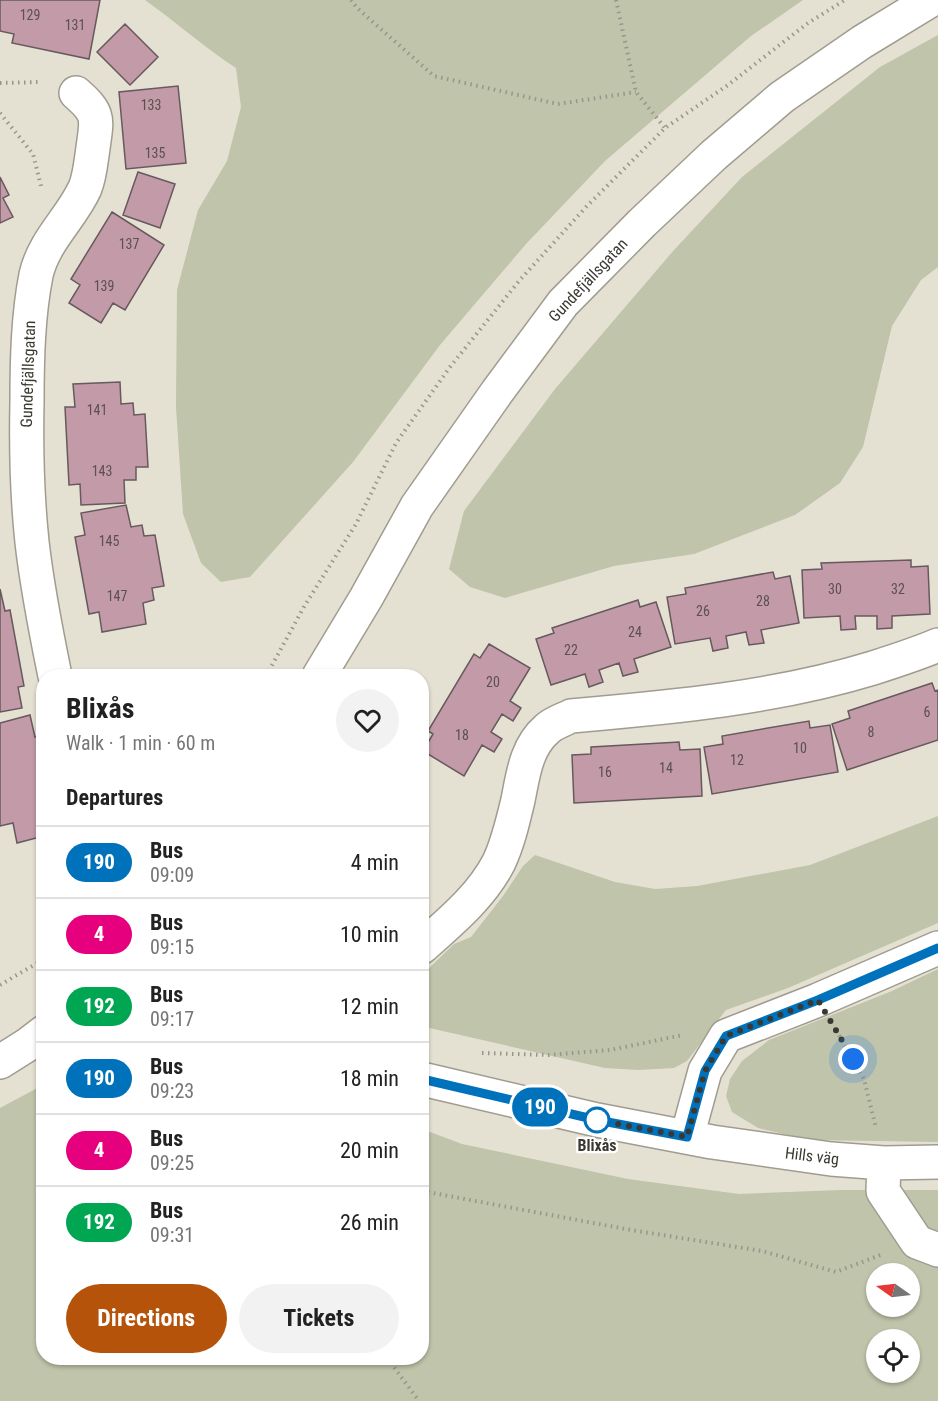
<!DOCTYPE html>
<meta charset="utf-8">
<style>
body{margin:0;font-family:"Roboto Condensed",sans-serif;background:#f2f2f2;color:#222;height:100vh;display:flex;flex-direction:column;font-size:22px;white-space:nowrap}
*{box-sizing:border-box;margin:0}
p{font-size:20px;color:#767676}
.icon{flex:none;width:33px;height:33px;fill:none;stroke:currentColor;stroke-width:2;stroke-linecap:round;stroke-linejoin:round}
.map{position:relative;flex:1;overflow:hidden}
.side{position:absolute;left:36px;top:669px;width:393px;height:696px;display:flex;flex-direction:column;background:#fff;border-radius:24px;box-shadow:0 2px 4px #0004}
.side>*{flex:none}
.badge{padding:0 12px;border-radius:20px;font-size:21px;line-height:39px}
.needle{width:39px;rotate:284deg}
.fabs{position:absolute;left:866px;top:1263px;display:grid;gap:12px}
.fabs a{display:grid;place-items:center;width:54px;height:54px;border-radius:50%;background:#fff;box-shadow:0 2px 4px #0004;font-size:30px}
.you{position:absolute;width:30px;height:30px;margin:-15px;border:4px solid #fff;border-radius:50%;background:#1a73e8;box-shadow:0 0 0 9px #1a73e833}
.map>.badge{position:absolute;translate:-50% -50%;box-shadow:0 0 0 3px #fff}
h2{padding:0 30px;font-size:22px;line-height:54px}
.round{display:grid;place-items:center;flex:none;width:63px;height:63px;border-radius:32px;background:#f2f2f2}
.head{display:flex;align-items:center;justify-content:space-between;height:102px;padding:0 30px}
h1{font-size:28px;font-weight:700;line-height:45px}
.button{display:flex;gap:12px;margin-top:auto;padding:12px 30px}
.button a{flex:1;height:69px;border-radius:36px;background:#b45309;color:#fff;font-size:24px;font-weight:700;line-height:69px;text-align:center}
.button a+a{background:#f2f2f2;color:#222}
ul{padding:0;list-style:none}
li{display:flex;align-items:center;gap:18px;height:72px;padding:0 30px;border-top:2px solid #e0e0e0}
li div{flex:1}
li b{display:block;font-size:22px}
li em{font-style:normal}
li .badge{min-width:66px;font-weight:700;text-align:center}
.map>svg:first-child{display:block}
.green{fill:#bfc4aa;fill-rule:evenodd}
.building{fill:#c29aa8;stroke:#67595e;stroke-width:1.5}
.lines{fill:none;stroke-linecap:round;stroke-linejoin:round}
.minor-casing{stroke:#a09c8f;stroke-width:36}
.path{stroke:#98958a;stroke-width:4;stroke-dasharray:1.5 4.5;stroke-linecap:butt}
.minor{stroke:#fff;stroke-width:33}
.line-casing{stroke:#fff;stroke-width:14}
.line{stroke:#0072bc;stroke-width:9}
.walk{stroke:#3a3832;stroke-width:6;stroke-dasharray:0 10.8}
.stop-dot{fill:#fff;stroke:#0072bc;stroke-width:3}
.labels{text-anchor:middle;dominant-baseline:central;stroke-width:4.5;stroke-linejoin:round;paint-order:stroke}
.number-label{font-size:14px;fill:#5c5050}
.street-label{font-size:16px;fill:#3a3832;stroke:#fff}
.stop-label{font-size:16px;font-weight:bold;fill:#3a3832;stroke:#fff}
</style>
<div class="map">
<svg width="938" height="1401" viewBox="0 0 938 1401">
<rect width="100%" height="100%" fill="#e5e1d2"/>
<path class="green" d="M145,0H803L751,36L605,161L526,244L440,345L353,462L250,577L221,582L201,563L183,514L176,407L177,290L198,210L227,161L241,107L236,68C205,48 176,22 145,0Z
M938,35V267L921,280L892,326L863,447L840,483L795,515L694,554L614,566L505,598L470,587L449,569L464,511L555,389L674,250L742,177L880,67Z
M938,816V923L788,988L726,1010L687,1061L674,1068L638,1070L605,1068L425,1027L422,1024V975L454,944L471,937L503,896L523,866L535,855L615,882L655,889L697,886L810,865Z
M938,969V1142L809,1140L758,1128L732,1112L726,1096L730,1079L742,1061L769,1040L892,991Z
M43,1085L44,1358H422V1129L462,1144L628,1179L739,1194L840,1190H938V1401H0V1108ZM876,1274H909V1306H876ZM876,1340H909V1372H876Z"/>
<path class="building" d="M0,0H100L89,59L12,43L14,34L0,31Z
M125,24L158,57L130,85L97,52Z
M178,86L186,163L126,169L119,92Z
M138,172L175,184L160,228L123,215Z
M0,177L9,195L3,198L13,217L0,223Z
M112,212L164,245L125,310L113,303L101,323L69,303L80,285L71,279Z
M120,382L121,404L133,403L134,415L145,414L148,467H136V480H124L125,503L81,505L80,484L69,485L65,407H75L73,384Z
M126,505L131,527L142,525L144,536L155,535L164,586L152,588L154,600L143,603L146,624L102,632L99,612L89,614L75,537L85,535L81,513Z
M911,560V567L928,566L930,614L892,616V628L877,629V616H855L856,629L841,630L840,616L804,618L802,570L822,569L821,563Z
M773,572L775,579L790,576L799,623L761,630L764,643L749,645L746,632L726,636L728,648L713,651L710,638L675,644L667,597L686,594L685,588Z
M0,589L5,611L10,610L24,686L18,687L22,708L0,712Z
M638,600L640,607L656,602L671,647L634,659L638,672L623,676L619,663L599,670L603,682L589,687L585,674L551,685L536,639L554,633L552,628Z
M489,644L530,668L510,701L521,708L513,721L502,714L491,732L502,739L494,752L482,745L464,776L423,751L433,734L428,731L474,654L480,658Z
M932,683L935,691L938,690V740L847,770L832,724L850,718L848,711Z
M30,715L35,737L41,735L44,745V836L17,843L13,823L0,826V723Z
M809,721L810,728L830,725L838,772L712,794L704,747L723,744L722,736Z
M679,742L680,750L700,749L702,796L574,803L572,755L591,754V747Z"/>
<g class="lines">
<defs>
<path id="minor" d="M55,676C46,632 37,587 32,542C27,495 26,448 27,402C27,359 28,316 36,275C44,240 71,219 85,188C90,176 91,161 93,148C97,118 100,114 76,93
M319,676L366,598L417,506L497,392L563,303L642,223L714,155L782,97L862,42L931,0
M422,947C450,922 481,897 499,862C508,843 513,821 518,800C523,775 526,747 547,729C553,723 563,720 571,716C673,707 775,698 873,668C895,661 917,654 938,645
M0,1062L27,1045L44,1032
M422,1079L597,1120L712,1142L831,1159L884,1163L938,1162
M687,1137L705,1071L726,1036L818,1000L938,948
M884,1163L883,1191L917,1242L938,1250"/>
</defs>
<use href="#minor" class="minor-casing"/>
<path class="path" d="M351,0L357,8L434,76L558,104L636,92
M616,0L636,92L665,128
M0,83L41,82
M0,113L33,154L42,190
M266,676L305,605L356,524L396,443L450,367L519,281L586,207L665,128L728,85L808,23L845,0
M0,985L44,959
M836,1030L864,1079L876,1128
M482,1053L548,1055L610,1050L683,1035
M422,1191L631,1230L762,1251L836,1272L883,1254
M387,1358L419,1401"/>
<use href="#minor" class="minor"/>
</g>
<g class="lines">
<defs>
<path id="line" d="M422,1079L597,1120L687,1137L705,1071L726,1036L818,1000L938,948"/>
</defs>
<use href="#line" class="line-casing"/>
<use href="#line" class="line"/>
<path class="walk" d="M597,1120L687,1137L705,1071L726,1036L818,1000L853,1059"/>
</g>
<circle class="stop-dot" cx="597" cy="1120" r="12"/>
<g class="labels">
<g class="number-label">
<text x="30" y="15">129</text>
<text x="75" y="25">131</text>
<text x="151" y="105">133</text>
<text x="155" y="153">135</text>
<text x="129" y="244">137</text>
<text x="104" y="286">139</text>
<text x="97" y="410">141</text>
<text x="102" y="471">143</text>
<text x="109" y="541">145</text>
<text x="835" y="589">30</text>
<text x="898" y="589">32</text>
<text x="117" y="596">147</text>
<text x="763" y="601">28</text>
<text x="703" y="611">26</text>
<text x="635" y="632">24</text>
<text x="571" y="650">22</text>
<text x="493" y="682">20</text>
<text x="927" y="712">6</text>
<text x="871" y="732">8</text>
<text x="462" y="735">18</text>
<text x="800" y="748">10</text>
<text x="737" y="760">12</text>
<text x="666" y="768">14</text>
<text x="605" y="772">16</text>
</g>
<g class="street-label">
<text transform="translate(588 280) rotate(-47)">Gundefjällsgatan</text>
<text transform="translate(28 374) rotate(-88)">Gundefjällsgatan</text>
<text transform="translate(812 1156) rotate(7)">Hills väg</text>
</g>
<g class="stop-label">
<text x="597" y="1145">Blixås</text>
</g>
</g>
</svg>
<div class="fabs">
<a><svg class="needle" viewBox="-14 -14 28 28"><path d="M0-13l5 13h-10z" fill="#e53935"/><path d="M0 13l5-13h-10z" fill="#767676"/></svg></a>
<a><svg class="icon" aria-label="locate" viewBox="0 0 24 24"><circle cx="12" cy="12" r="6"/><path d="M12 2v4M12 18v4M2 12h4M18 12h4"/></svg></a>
</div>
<div class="you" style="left:853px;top:1059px"></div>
<b class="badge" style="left:540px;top:1107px;background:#0072bc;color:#fff">190</b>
<section class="side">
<div class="head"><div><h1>Blixås</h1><p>Walk · 1 min · 60 m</p></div><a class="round"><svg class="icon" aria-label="heart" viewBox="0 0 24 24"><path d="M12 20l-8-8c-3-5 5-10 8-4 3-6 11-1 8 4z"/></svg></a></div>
<h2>Departures</h2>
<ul>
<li><span class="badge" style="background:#0072bc;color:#fff">190</span><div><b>Bus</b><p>09:09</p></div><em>4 min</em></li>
<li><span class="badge" style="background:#e6007e;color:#fff">4</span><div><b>Bus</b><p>09:15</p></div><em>10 min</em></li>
<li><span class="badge" style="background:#00a651;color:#fff">192</span><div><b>Bus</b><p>09:17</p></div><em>12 min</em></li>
<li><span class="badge" style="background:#0072bc;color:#fff">190</span><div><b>Bus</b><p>09:23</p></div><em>18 min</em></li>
<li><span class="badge" style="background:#e6007e;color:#fff">4</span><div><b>Bus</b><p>09:25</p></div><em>20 min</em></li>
<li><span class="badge" style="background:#00a651;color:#fff">192</span><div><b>Bus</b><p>09:31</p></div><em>26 min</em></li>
</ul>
<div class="button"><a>Directions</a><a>Tickets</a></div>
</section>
</div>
